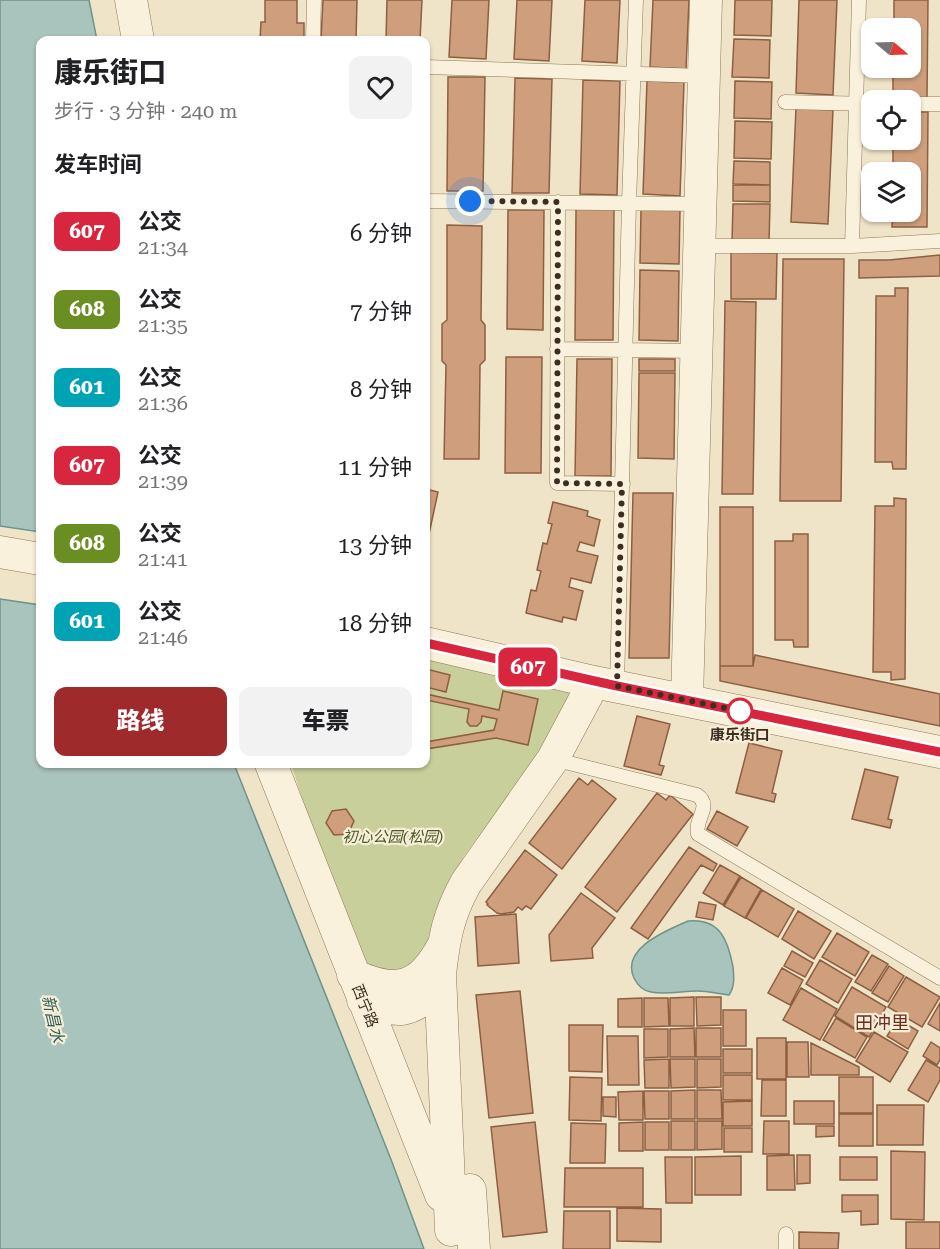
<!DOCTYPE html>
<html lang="zh">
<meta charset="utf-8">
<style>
body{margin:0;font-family:"Roboto Serif","Noto Sans SC",serif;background:#f2f2f2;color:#202124;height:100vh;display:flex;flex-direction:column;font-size:22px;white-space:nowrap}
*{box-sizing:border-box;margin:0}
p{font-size:20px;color:#757577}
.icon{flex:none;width:33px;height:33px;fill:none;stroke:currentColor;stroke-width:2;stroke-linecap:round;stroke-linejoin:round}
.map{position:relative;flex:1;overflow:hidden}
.panel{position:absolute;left:36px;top:36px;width:394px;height:732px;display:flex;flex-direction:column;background:#fff;border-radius:12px;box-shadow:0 2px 4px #0004}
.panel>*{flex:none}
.badge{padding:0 12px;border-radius:9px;font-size:21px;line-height:39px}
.needle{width:39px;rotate:109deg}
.tools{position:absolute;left:861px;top:18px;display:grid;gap:12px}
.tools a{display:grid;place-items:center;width:60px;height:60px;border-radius:12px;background:#fff;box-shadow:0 2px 4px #0004;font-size:30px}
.you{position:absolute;width:30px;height:30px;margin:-15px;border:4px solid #fff;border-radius:50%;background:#1a73e8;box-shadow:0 0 0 9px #1a73e833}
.map>.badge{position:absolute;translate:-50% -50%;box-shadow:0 0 0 3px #fff}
h2{padding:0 18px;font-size:22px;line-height:54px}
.round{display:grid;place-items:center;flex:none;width:63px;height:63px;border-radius:12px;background:#f2f2f2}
.overview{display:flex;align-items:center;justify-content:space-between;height:102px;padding:0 18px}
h1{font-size:28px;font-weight:800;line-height:45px}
.action{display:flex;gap:12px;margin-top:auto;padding:12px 18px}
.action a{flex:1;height:69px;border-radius:12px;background:#9e2a2b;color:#fff;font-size:24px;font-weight:800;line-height:69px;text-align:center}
.action a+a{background:#f2f2f2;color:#202124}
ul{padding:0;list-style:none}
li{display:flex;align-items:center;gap:18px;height:78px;padding:0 18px}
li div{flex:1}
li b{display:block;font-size:22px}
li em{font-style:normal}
li .badge{min-width:66px;font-weight:700;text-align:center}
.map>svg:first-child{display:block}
.green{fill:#c9cf9b}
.water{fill:#a9c4bc;stroke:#6f938a;stroke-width:1.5}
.building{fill:#cf9f7d;stroke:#8d5f41;stroke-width:1.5}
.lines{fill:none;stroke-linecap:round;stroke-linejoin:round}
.service-casing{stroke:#8d765c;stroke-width:15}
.tertiary-casing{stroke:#8d765c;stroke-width:33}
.service{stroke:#faf1dc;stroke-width:14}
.tertiary{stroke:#faf1dc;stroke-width:32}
.line-casing{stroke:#fff;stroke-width:14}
.line{stroke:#d7263d;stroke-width:9}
.walk{stroke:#3d2e20;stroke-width:6;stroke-dasharray:0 10.8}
.stop-dot{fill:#fff;stroke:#d7263d;stroke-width:3}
.labels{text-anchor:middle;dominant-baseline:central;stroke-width:4.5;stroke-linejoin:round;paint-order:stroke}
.stop-label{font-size:15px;font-weight:bold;fill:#3d2e20;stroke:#f7eed8}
.park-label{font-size:15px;font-style:italic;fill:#4d5a26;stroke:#f7eed8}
.street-label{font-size:15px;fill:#3d2e20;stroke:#f7eed8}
.water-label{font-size:16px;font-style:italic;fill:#2f5d5a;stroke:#f7eed8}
.quarter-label{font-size:18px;fill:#6b2e1e;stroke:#f7eed8}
</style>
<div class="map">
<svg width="940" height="1249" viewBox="0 0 940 1249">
<rect width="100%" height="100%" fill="#f0e4c8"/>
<path class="green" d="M426,658L573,691L535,762L488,823L464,856L447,891L429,950L409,972L375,971L363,961L310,823L291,764H426Z"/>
<path class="water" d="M0,0H89L97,40H40V532L0,526Z
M0,599L40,605V764H234L392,1162L424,1249H0Z
M688,921C720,918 728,940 733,967C734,977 735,986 729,995C719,994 708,991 697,991C683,991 665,995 651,992C643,991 638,986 634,978C620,948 668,930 688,921Z"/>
<path class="building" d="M265,0H297V23H304V40H260L261,22H265Z
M323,0H357L356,40H321Z
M387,0H422L420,40H386Z
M452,0H489L486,59L449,57Z
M517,0H552L549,61L514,59Z
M585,0H620L617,63L582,61Z
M653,0H689L686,69L650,67Z
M735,0H772L771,36L734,35Z
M799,0H837L833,95L796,93Z
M894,0H928L927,99H893V68H910V28H894Z
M734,39L770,40L769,78L732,77Z
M448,77H485L483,191H447Z
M515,78L552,79L549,193H512Z
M583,80L620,81L617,195L580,194Z
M647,81L684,82L680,196L643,194Z
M735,81L772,82L771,119L734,118Z
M796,108L833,110L828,224L791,222Z
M910,112H928L927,227H892L893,212H910V172H893V140H910Z
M735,121L772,122L771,159L734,158Z
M734,161L770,162V185L733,184Z
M733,185H770V202L733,201Z
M733,204H770L769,242L732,241Z
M576,209H614L613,340H575Z
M508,210H544L543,330L507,329Z
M641,210H680L679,264L640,263Z
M447,225L482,226L481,320L485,325V360L480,365L479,459H444L446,365L442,361V324L447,320Z
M731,252L777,253L776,299H731Z
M940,255V276L859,278V260H889Z
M783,259H844L841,501H780Z
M640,270L679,271L678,341L639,340Z
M895,288H908L906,469H893L892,462H875L876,296H895Z
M725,301L756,302L753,494H722Z
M506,357H542L541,473H505Z
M577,359H612L611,476H575Z
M639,359H675V371H639Z
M639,373H675L674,459L638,458Z
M426,489L438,492L426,548Z
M633,493H673L669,658H629Z
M894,498L906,499L905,679L891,680V672H873L875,506H894Z
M553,502L588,511L587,516L600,520L594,546L580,542L577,551L598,556L591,583L571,578L569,587L583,591L576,620L563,617L562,622L526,613L531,590L536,591L541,571L537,570L543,543L547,544L552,524L548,523Z
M720,507H753V666H720Z
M793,534H808V647H794L793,640H775V541H793Z
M755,655L940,694V726L720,681V666H753Z
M426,669L450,675L446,692L426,687Z
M503,691L538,699L528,745L496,738L426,749V742L494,730L497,719L482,716L481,722L477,726H470L467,722L469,709L426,700V694L499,710Z
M637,716L670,724L659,765L664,766L661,775L624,766Z
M749,743L782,751L772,793L776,794L774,802L736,793Z
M865,769L898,777L888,819L892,820L890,828L852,819Z
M579,778L588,785L592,780L616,799L562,869L529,843Z
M657,793L666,800L670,795L693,814L617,912L585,887Z
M346,809L354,821L348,834L334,835L326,823L332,811Z
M717,811L748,827L737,846L707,829Z
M689,847L717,864L713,871L701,865L648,939L631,928Z
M525,850L557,875L531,909L526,906L522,910L518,907L514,912L501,914L497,913L487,905L488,904L486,902Z
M720,865L740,876L723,905L703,893Z
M741,877L761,889L745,918L724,906Z
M762,890L794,909L778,937L746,918Z
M581,893L615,918L592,948L593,958L551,961L549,935Z
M699,902L716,905L713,920L696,917Z
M798,911L831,931L814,959L782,939Z
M516,914L519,963L478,966L475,917Z
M837,933L869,952L855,976L822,957Z
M792,951L813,963L805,977L784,966Z
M872,955L888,964L871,991L855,982Z
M820,960L852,979L838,1003L806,984Z
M889,966L904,976L888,1002L872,993Z
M782,968L803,980L790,1005L768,993Z
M906,977L940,997L922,1027L888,1007Z
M852,987L886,1007L869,1037L835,1016Z
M801,988L837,1009L820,1040L783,1020Z
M520,991L533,1113L489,1118L476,995Z
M694,997V1026H670V998Z
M696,997H721V1025L697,1026Z
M642,998V1027H618V999Z
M644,998H668L669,1026L644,1027Z
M940,1003V1031L928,1024Z
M723,1010H746V1046H723Z
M836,1018L867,1037L855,1058L823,1040Z
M898,1019L918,1031L908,1049L887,1036Z
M569,1025H603L602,1072L569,1071Z
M694,1028L695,1057H670V1029Z
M696,1028H721V1057H696Z
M644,1029H668V1057L644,1058Z
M874,1032L908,1052L890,1082L856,1061Z
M607,1036H638L639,1085H608Z
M757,1038H786V1079H757Z
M787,1042H808L809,1077H787Z
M931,1042L940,1048V1060L937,1065L923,1056Z
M811,1043L859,1067V1075H811Z
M723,1049H752V1073H723Z
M669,1059V1088H645L644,1060Z
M670,1059H695V1087L671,1088Z
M697,1059H721V1087L697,1088Z
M926,1060L940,1068V1080L928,1102L908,1090Z
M723,1075H752V1100H723Z
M570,1077L602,1078L601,1121L569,1120Z
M839,1077H873V1113H839Z
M762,1080H786V1116H761Z
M695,1090V1119H671V1091Z
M697,1090H721L722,1119H697Z
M643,1091V1120H619L618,1092Z
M644,1091H669V1119H645Z
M603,1097H616V1117L603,1116Z
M752,1101V1126H723V1102Z
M794,1101H834V1124H794Z
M877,1105H924L923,1145H877Z
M839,1114H873V1146H839Z
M671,1121H695V1150H671Z
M697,1121H722V1149L697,1150Z
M764,1121H789V1154H763Z
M535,1122L547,1232L503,1237L491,1127Z
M643,1122V1151H619V1123Z
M645,1122H669V1150H645Z
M571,1123L606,1124L605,1163H570Z
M816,1126H834V1136L816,1137Z
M724,1128H752V1152H724Z
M891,1151L925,1152L924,1220L891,1219Z
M794,1155L795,1190H767V1156Z
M797,1155H810V1183L797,1184Z
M741,1156V1195H695V1157Z
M665,1157H692V1203H666Z
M840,1157H877V1180H840Z
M565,1168H643V1207H564Z
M842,1195H878V1224L861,1225V1211L842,1212Z
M617,1208L661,1209V1242L617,1241Z
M564,1211H610V1249H563Z
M906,1222H940V1249H906Z
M799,1232L839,1233L838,1249H799Z"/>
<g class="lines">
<defs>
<path id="service" d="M313,40L314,0
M426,67L704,76
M785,102L872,104
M910,104H940
M426,201L701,204
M558,202L557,483L623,484
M699,246H852L940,241
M852,246L859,0
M557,349L696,351
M617,686L629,203L636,0
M553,759L697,795C713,806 694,819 698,834L940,978
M786,1249V1234"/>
<path id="tertiary" d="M131,0L138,40
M0,552L40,559
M426,643L594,682L940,752
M687,700L706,0
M271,764L441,1195
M353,975C397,995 420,989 443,946
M363,1000C405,1014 405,1013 440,987
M470,1190L474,1249
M451,1230L440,974C444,939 448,915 466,883L553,759L594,682"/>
</defs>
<use href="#service" class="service-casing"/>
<use href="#tertiary" class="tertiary-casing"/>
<use href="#service" class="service"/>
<use href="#tertiary" class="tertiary"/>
</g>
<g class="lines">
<defs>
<path id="line" d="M426,643L617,686L940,752"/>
</defs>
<use href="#line" class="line-casing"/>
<use href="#line" class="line"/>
<path class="walk" d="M470,201L558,202L557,483L622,484L617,686L740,711"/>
</g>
<circle class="stop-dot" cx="740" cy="711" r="12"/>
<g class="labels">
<g class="stop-label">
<text x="740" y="735">康乐街口</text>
</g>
<g class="park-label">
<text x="393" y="837">初心公园(松园)</text>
</g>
<g class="street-label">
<text transform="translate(365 1006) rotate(68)">西宁路</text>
</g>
<g class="water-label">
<text transform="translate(53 1019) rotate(77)">新昌水</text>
</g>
<g class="quarter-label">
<text x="882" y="1022">田冲里</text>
</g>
</g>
</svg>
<div class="tools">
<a><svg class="needle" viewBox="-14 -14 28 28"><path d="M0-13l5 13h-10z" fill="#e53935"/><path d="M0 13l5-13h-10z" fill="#757577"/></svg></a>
<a><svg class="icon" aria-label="locate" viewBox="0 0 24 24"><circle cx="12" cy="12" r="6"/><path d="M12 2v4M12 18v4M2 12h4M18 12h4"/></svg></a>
<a><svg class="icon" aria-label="layers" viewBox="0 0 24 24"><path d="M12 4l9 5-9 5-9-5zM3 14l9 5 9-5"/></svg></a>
</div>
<div class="you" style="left:470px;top:201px"></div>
<b class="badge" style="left:528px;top:667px;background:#d7263d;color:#fff">607</b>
<section class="panel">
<div class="overview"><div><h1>康乐街口</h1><p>步行 · 3 分钟 · 240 m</p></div><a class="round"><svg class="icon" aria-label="heart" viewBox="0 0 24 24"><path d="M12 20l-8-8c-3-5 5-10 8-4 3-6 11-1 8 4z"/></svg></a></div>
<h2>发车时间</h2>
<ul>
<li><span class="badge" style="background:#d7263d;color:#fff">607</span><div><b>公交</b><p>21:34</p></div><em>6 分钟</em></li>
<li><span class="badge" style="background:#6b8e23;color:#fff">608</span><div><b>公交</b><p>21:35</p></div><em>7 分钟</em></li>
<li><span class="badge" style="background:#00a3b4;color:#fff">601</span><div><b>公交</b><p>21:36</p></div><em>8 分钟</em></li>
<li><span class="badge" style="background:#d7263d;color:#fff">607</span><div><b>公交</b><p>21:39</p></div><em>11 分钟</em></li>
<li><span class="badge" style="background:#6b8e23;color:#fff">608</span><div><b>公交</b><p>21:41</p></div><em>13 分钟</em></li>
<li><span class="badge" style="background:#00a3b4;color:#fff">601</span><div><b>公交</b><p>21:46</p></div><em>18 分钟</em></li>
</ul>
<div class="action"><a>路线</a><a>车票</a></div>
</section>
</div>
